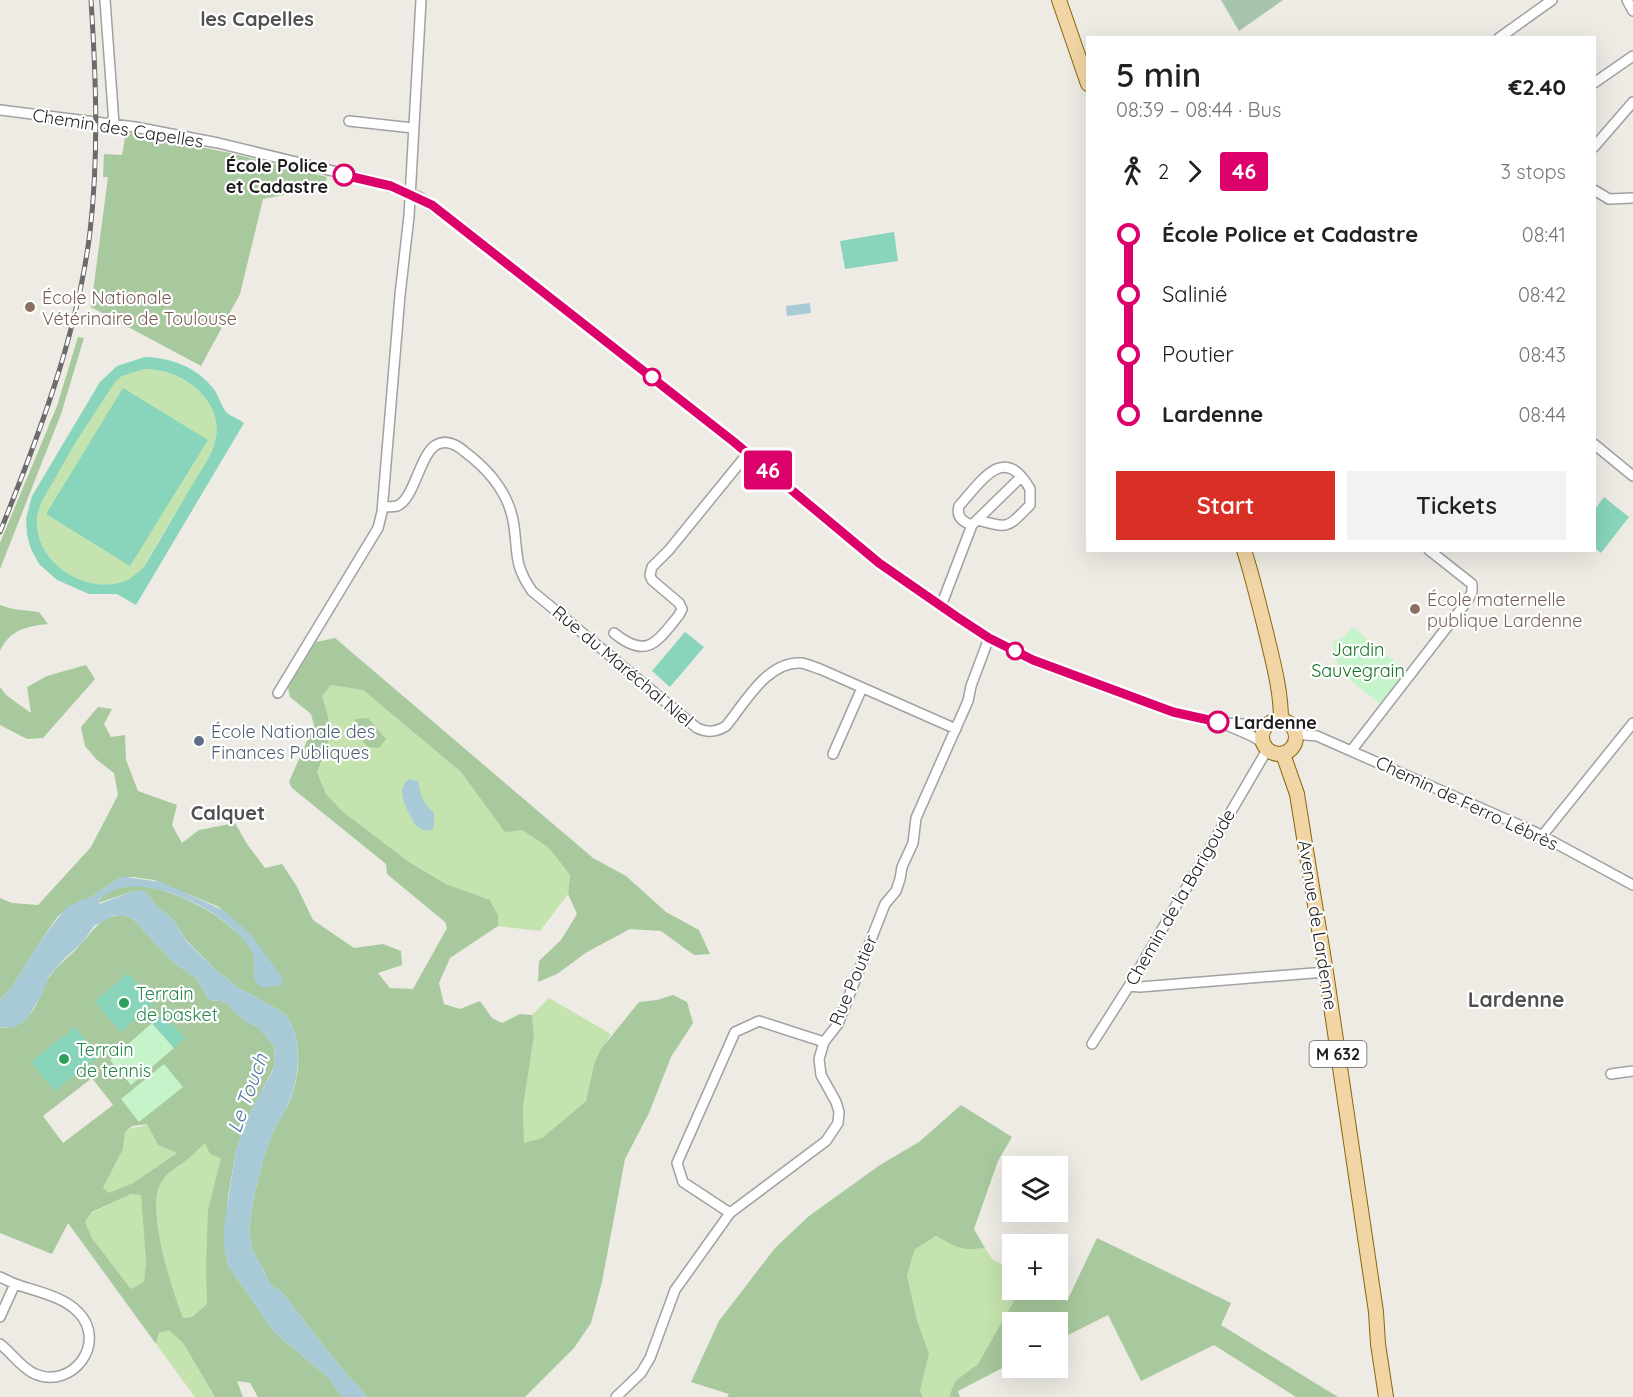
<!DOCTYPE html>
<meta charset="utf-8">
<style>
body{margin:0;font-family:Quicksand,sans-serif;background:#f2f2f2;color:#202124;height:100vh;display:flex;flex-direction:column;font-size:22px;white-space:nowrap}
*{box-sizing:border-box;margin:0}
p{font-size:20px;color:#757577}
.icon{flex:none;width:33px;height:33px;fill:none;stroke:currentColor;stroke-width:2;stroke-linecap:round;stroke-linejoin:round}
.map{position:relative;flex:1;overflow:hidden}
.panel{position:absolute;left:1086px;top:36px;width:510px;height:516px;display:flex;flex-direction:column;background:#fff;border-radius:0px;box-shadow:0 6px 24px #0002}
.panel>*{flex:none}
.badge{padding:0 12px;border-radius:4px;font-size:21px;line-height:39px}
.buttons{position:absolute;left:1002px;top:1156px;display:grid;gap:12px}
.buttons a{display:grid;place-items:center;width:66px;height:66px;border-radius:0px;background:#fff;box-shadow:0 6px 24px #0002;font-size:30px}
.map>.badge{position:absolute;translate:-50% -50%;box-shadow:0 0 0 3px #fff}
.legs{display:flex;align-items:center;gap:9px;height:66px;padding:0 30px;font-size:20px}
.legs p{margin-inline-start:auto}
.overview{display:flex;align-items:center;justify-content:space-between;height:102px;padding:0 30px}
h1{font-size:33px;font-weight:600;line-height:45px}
.cta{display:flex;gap:12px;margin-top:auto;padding:12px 30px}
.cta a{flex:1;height:69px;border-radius:0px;background:#d93025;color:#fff;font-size:24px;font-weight:600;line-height:69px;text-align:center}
.cta a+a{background:#f2f2f2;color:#202124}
ul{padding:0 30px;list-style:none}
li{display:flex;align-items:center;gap:21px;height:60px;font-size:22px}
li i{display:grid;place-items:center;width:9px;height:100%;margin:0 8px;background:currentColor}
li i::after{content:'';width:15px;height:15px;margin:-8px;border:4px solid;border-radius:50%;background:#fff}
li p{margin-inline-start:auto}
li:first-child i{background:linear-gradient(#0000 50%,currentColor 0)}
li:last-child i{background:linear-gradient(currentColor 50%,#0000 0)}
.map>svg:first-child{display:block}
.grass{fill:#c5e3ae}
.forest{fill:#a7c99d;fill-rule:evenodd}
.cemetery{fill:#a7c4ad}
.park{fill:#c5f4cb}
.pitch{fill:#89d5bc;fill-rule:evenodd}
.water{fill:#a8cad7}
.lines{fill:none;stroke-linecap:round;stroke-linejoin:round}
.street-casing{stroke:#a1a1a1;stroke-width:12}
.primary-casing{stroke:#88660e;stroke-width:16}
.street{stroke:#fff;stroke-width:9}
.primary{stroke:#f2d5a4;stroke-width:14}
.rail-casing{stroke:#6b6b6b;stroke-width:5}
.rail{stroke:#fff;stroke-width:3;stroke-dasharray:9;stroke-linecap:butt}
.line-1-casing{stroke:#fff;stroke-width:14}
.line-1{stroke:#dc006b;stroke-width:9}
.stop-1-dot{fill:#fff;stroke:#dc006b;stroke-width:3}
.education-dot{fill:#8d6e63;stroke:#fff;stroke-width:2}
.service-dot{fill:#5c6f8a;stroke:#fff;stroke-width:2}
.leisure-dot{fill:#2e9e5b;stroke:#fff;stroke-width:2}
.labels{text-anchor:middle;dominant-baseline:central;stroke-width:4.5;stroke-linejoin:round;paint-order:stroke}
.shield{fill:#fff;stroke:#616161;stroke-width:1.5}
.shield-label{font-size:16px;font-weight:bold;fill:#1d1d1d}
.street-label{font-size:18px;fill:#1d1d1d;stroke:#fff}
.stop-label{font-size:18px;font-weight:bold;fill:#1d1d1d;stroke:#fff;text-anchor:end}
.education-label{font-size:18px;fill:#785e54;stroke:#fff;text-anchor:start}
.park-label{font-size:18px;fill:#167022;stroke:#fff}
.service-label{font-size:18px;fill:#4e5e75;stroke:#fff;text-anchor:start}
.leisure-label{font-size:18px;fill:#27864d;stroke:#fff;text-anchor:start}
.neighbourhood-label{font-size:20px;font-weight:bold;fill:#505050;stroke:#fff}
.water-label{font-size:20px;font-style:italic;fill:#5377a3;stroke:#fff}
.quarter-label{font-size:21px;font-weight:bold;fill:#505050;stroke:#fff}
</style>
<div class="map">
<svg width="1633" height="1397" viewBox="0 0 1633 1397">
<rect width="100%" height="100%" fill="#edebe4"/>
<path class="grass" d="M145,369C167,370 183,376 199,391C212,404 219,419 216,437C214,453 202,468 194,482C177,510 160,539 144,567C138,572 132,578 125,581C87,595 38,565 37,524C36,516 39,509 42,501L76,442L115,382L122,376Z
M331,685L363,690L461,772L505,831L522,830L549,848L570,875L568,894L540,931L498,926V915L490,900L446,884L409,862L342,811L326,794L317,772C330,736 334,733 322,696Z
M549,998L611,1034L594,1064L586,1101L542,1138L524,1144L523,1108L534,1035L532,1015Z
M147,1124L158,1145L177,1153L133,1183L109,1194L103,1188L123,1149L125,1132C134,1125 138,1129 147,1124Z
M205,1142L221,1158C211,1206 205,1255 207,1304L192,1317L183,1318C172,1290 148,1214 159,1187C164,1172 178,1168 189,1158C194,1153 200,1148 205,1142Z
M130,1194H141L146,1262L144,1282L131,1289L92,1238L85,1222L92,1213Z
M936,1236C958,1248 960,1251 985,1248L992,1259L1012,1270V1290H1020L978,1364L955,1381L949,1397H923L920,1391L929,1354L917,1320L907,1275L915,1248Z
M169,1329L183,1343L215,1397H195L156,1344L159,1333Z"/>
<path class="forest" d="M126,132L230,153L327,177L324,187L263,199L240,294L201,366L91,307L108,177H103L104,154L122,155Z
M78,337L84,338L61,414L0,569V543L57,406Z
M0,605L13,609L39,612L48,624C27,626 9,630 0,651Z
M335,638L593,858L626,876L666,912L699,930L710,954L694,955L661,931L630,929L587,952L557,974L538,982L539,961L561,940L577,914L568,894L570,875L549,848L522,830L505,832L461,772L363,690L331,685L322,696C334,733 331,736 317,772L326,794L342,811L409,862L446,884L490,900L498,915V926L450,958L439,983L444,1004L460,1009L480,1001L492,1018L502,1023L520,1014L532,1015L534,1035L523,1108L524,1143L542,1138L586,1101L594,1064L601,1049L639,1002L657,1000L673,995L687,1002L693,1023L671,1057L649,1113L625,1159L602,1282L591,1323L574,1348L525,1397H367L338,1364L281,1291C267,1285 269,1279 262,1267C256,1258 251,1249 250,1238C247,1215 264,1152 274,1130C276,1124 280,1120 283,1114C300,1087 306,1039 284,1013L237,987L216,970L186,940L173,919L156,906L145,891H134L98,903C120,855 244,917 254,957C255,961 254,966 254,971L264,954L251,935L219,907L154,880L133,877L119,878L90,898L72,905L58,916L41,940L12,987L0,1000V898L12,903L38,905L91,847L118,795L114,773L97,760L85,746L81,727L98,707L112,709L104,724L111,737L125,735L126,760L138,791L177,805L172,825L182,843L199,830L235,823L247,844L265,868L282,864L296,885L313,920L354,948L383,944L401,951L402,965L378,973L390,988L413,989L447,928L445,922L387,874L386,864L292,788L289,782L314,725L311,714L290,697L288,687L316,642Z
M86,665L95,679L43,738L27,739L0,725V687L6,695L31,713L27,687L47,676Z
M368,718L386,739L379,748L368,747L350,728L356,719Z
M122,915L132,918L173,962L196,978L209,1000L221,1001L230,1005L233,1011L245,1021L258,1027L274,1046L275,1058L274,1067L249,1115L236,1150L228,1197L224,1245L228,1265L271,1328L281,1338L329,1378L342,1397H258L250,1383L237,1381L243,1397H215L183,1343L169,1330L159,1333L156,1344L68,1223L52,1254L0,1233V1027C23,1031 34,1011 42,993C45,987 45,981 50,976C59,963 72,955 82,943C96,928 99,917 122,915ZM92,1078L113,1105L63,1143L43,1116ZM147,1124L158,1145L177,1153L133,1183L109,1193L103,1188L123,1149L125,1132L132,1126ZM205,1143L210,1154L221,1158L208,1210L206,1271L207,1304L192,1317L183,1318C172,1289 148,1216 159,1187C164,1173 177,1168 188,1159C194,1154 199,1148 205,1143ZM131,1194L141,1195L146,1262L144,1282L131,1289L92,1238L85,1222L92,1212Z
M961,1105L1012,1137L998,1161L974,1229L985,1248C960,1251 958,1248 936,1236L915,1249L907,1275L917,1320L929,1354L920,1391L923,1397H727L729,1394L691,1382L719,1321L775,1248L809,1216L880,1165L919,1142Z
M1097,1238L1231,1303L1221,1325L1338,1397H1296L1214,1345L1141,1381L1108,1315L1058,1340V1323H1012V1363L958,1391L960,1397H949L955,1381L978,1364L1020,1290H1048L1067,1301Z"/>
<path class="cemetery" d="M1221,0H1283L1239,31Z"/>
<path class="park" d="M1353,627L1407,672L1381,705L1339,671L1332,642L1343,638Z
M152,1023L174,1048L131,1085L110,1060Z
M164,1064L183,1087L139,1122L121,1099Z"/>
<path class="pitch" d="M894,232L898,261L845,269L840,241Z
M145,357C171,358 195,366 213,388C219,395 221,407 227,413C232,417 239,419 244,423L136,605L117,594H89L57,580L39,564L31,549L27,535L26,519L32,496L100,382L117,366ZM145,369C167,370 183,376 199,391C212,404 219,419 216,437C214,453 202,468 194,482C177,510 161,539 144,567C138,572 132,578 125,581C87,595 38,565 37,524C36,516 39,509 42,501L76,442L115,382L122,376Z
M123,388L208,440L130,566L46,514Z
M1604,497L1629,517L1601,553L1595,548V509Z
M685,632L704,647L670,687L652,671Z
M128,973L154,1003L121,1032L95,1002Z
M163,1014L185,1038L174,1048L152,1023Z
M75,1027L98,1057L54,1091L31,1062Z"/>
<path class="water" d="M810,303L811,313L787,316L786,306Z
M409,779L418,781C422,798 422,801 434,813V825L432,830C427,831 422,831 418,827C414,825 412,819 410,815C404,803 396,789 409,779Z
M126,877L161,882L225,911L251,935L281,976L283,985C277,985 266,989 260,986C249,980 256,964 253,955C251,948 245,941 240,936C215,906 132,865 99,900V904L134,891H145L156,906L173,919L186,941L216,970L237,987L284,1013C306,1039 299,1087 283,1114C280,1120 276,1124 274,1130C264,1152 247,1214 250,1238C251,1249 256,1258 262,1267C268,1278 268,1286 281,1291L338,1364L367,1397H342L329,1378L281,1338L271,1328L228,1265L224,1245V1226L236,1150L249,1115L274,1068L275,1058L274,1046L258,1027L245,1021L233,1011L230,1005L221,1001L209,1000L196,978L173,962L132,918L122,915L113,916L94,926L82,943L63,960L49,976L42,994L27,1019L15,1027H0V1000L12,987L41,940L65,909L79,901L90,898L119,878Z"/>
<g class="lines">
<defs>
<path id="street" d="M105,0L114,124
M1627,0L1633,11
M1499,38L1552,0
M1594,83L1633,56
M0,110L135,127L218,143L374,181L419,197L465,230L734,442L879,563L989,638L1033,661L1173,712L1221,723L1267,725
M349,121L413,128
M1594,147L1633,102
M1594,190L1609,199L1633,198
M1594,444L1633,476
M383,506C388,507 392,507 397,506C414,500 420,454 436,445C446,439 457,445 465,452C489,470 510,495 514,526C518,555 514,565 532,591L697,728C708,733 716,732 726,726C745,703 767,661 801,663C807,664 814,667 820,669L956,729
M972,525C963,522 956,517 959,506C981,482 1004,442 1030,489V505C1007,528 1010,529 978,520
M941,606L972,525L1021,477
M614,633C647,660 657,642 679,615L682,609L679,603L652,580L650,575L652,567L669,550L748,453
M278,693L378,528L382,512L400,295L409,216L421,0
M1229,726L1252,736L1263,743
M1296,734L1317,736L1535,832L1633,885
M1351,751L1468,600L1472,592V584L1429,550
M833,754L862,688
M1542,836L1633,723
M1129,986L1140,987L1326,972
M1092,1044L1129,986L1267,750
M1611,1074L1633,1071
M730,1213L683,1182L677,1163L735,1032L759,1021L824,1042
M0,1277L15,1284L0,1317
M0,1344C12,1353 21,1368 35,1374C73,1390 108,1342 78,1312C63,1296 35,1291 15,1284
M616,1397L641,1373L650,1358L675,1290L730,1213L826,1141L838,1123L839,1112L836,1102L821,1075L819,1059L824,1042L838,1024L885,904L896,891L900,879L902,867L913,843L916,818L968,701L971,686L989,638"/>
<path id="primary" d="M1059,0L1088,84
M1244,550C1253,578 1259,605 1266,632C1273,662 1281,690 1281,720
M1262 737a17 17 0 1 1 34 0a17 17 0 1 1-34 0Z
M1283,754L1297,794L1305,844L1326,972L1376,1312L1378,1344L1386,1397"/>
</defs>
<use href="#street" class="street-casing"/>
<use href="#primary" class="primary-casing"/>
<use href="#street" class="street"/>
<use href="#primary" class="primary"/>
<defs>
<path id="rail" d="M0,532C39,435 77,336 90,232C99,154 96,78 91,0"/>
</defs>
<use href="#rail" class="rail-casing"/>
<use href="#rail" class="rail"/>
</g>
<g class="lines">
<defs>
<path id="line-1" d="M344,175L391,186L432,205L734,442L879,563L957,617L989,638L1033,660L1173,712L1218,722"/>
</defs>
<use href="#line-1" class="line-1-casing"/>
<use href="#line-1" class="line-1"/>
</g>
<g class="stop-1-dot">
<circle cx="344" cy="175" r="10"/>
<circle cx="652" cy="377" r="8"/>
<circle cx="1015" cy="651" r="8"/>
<circle cx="1218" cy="722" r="10"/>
</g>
<g class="education-dot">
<circle cx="30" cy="307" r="6"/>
<circle cx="1415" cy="609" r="6"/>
</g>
<circle class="service-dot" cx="199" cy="741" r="6"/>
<g class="leisure-dot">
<circle cx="124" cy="1003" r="6"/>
<circle cx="64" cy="1059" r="6"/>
</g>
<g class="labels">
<rect class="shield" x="1309.5" y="1041" width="57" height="26" rx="4.5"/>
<g class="shield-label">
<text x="1338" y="1054">M 632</text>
</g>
<g class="street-label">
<text transform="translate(118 128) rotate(9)">Chemin des Capelles</text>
<text transform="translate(623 666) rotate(40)">Rue du Maréchal Niel</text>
<text transform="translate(1467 803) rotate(25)">Chemin de Ferro Lébrès</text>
<text transform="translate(1180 897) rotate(-60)">Chemin de la Barigoude</text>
<text transform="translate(1318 925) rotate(81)">Avenue de Lardenne</text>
<text transform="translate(853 980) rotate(-67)">Rue Poutier</text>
</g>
<g class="stop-label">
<text x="328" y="165">École Police<tspan x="328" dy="21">et Cadastre</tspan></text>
<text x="1234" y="722" text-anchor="start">Lardenne</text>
</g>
<g class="education-label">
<text x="42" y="297">École Nationale<tspan x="42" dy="21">Vétérinaire de Toulouse</tspan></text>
<text x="1427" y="599">École maternelle<tspan x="1427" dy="21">publique Lardenne</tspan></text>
</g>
<g class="park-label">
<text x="1358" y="649">Jardin<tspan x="1358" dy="21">Sauvegrain</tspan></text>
</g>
<g class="service-label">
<text x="211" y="731">École Nationale des<tspan x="211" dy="21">Finances Publiques</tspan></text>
</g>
<g class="leisure-label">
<text x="136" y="993">Terrain<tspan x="136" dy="21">de basket</tspan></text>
<text x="76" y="1049">Terrain<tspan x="76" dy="21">de tennis</tspan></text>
</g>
<g class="neighbourhood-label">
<text x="257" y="18">les Capelles</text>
<text x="228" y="812">Calquet</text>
</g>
<g class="water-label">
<text transform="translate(247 1093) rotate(-70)">Le Touch</text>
</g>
<g class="quarter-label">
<text x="1516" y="999">Lardenne</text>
</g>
</g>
</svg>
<div class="buttons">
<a><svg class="icon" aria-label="layers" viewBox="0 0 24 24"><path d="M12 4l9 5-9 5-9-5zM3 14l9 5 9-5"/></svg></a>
<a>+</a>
<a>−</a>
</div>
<b class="badge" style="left:768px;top:470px;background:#dc006b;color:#fff">46</b>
<section class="panel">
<div class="overview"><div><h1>5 min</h1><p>08:39 – 08:44 · Bus</p></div><b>€2.40</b></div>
<div class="legs"><svg class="icon" aria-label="walk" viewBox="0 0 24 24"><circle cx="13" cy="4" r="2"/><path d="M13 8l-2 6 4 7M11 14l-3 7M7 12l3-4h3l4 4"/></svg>2<svg class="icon" aria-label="forward" viewBox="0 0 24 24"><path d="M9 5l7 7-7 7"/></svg><b class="badge" style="background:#dc006b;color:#fff">46</b><p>3 stops</p></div>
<ul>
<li><i style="color:#dc006b"></i><b>École Police et Cadastre</b><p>08:41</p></li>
<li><i style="color:#dc006b"></i><span>Salinié</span><p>08:42</p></li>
<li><i style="color:#dc006b"></i><span>Poutier</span><p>08:43</p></li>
<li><i style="color:#dc006b"></i><b>Lardenne</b><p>08:44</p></li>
</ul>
<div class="cta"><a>Start</a><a>Tickets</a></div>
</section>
</div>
